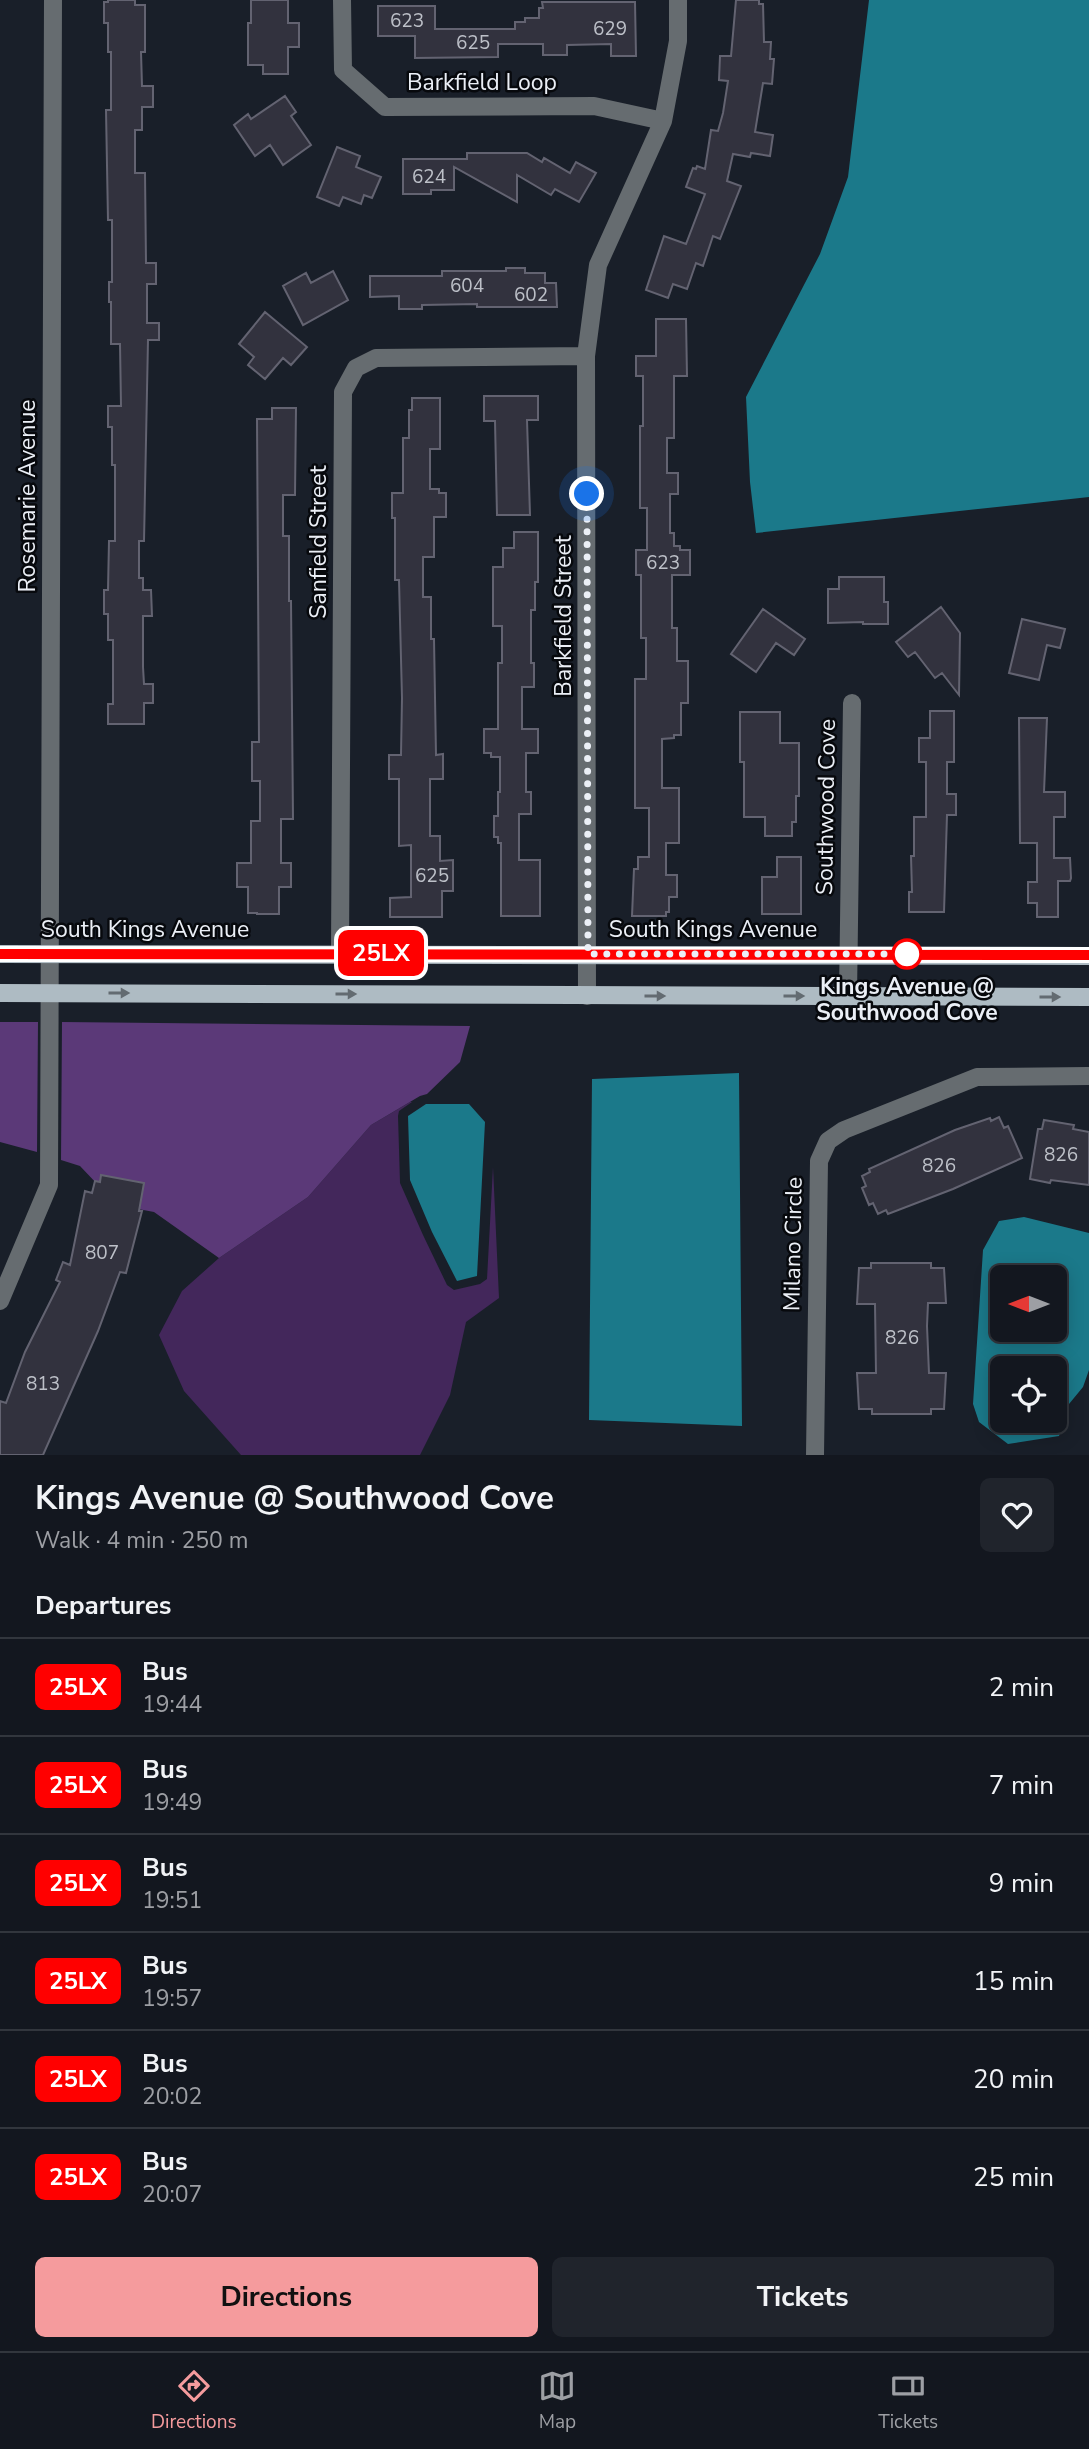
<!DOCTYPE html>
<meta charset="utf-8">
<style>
body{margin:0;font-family:"Nunito Sans",sans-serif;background:#20242c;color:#f1f3f6;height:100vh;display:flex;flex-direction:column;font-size:26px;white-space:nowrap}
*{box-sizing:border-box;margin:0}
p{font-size:23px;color:#9d9fa4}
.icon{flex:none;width:38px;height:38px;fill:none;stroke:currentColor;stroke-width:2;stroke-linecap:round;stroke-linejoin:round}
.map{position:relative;height:1455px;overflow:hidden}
.sheet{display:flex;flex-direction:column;background:#13171f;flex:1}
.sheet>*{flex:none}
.badge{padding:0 14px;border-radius:10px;font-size:24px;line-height:46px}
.needle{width:46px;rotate:270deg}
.buttons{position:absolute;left:990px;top:1265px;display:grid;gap:14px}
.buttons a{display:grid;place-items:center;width:77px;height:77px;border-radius:10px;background:#13171f;box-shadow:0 4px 18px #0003,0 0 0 2px #32363d;font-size:35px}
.you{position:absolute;width:35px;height:35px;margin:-18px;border:5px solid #fff;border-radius:50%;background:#1a73e8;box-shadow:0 0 0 10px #1a73e833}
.map>.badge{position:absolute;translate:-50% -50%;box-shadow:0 0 0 4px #fff}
h2{padding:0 35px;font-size:26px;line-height:63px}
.round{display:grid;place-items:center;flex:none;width:74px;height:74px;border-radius:10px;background:#20242c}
.overview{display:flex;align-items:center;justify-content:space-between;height:119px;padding:0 35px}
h1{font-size:33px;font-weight:700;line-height:52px}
.action{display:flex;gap:14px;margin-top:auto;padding:14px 35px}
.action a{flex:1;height:80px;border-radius:10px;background:#f59b9d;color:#111;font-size:28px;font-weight:700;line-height:80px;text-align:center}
.action a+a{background:#20242c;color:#f1f3f6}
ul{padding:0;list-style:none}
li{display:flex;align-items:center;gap:21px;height:98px;padding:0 35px;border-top:2px solid #32363d}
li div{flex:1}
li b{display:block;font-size:26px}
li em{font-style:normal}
li .badge{min-width:77px;font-weight:700;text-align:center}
.tab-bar{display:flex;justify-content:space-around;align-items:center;height:98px;border-top:2px solid #32363d;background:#13171f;font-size:19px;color:#9d9fa4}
.tab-bar a{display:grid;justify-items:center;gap:4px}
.tab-bar .current{color:#f59b9d}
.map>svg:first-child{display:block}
.green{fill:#43275b}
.forest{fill:#5b3978}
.water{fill:#1b798a;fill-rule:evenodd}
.building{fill:#32323e;stroke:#636371;stroke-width:2}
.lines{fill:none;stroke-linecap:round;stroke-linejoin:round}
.minor{stroke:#666c70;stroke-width:18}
.major{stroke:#aebbc3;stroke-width:18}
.oneway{fill:#636b71}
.line-casing{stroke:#fff;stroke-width:16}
.line{stroke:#f00;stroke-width:10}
.walk{stroke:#ebeff6;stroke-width:7;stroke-dasharray:0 12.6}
.stop-dot{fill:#fff;stroke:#f00;stroke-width:3.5}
.labels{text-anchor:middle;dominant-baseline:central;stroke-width:5;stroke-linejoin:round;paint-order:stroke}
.number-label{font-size:19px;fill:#bdc0c8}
.street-label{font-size:23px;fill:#ebeff6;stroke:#07090d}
.stop-label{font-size:23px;font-weight:bold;fill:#ebeff6;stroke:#07090d}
</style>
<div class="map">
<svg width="1089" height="1455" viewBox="0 0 1089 1455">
<rect width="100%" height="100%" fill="#191f29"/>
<path class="green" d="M410,1102H412L399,1111L398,1116L400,1183L423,1235L447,1285L454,1290L480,1284L487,1279L493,1167L499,1298L466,1322L450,1395L420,1455H241L184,1391L159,1335L182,1291L219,1258L308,1197L371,1125Z"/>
<path class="forest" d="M0,1022H38L37,1152L0,1142Z
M62,1022L470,1026L460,1062L427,1094L420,1096L371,1125L308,1197L219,1258L154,1212L117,1205L80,1166L61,1160Z"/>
<path class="water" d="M869,0H1089V497L756,533L750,482L746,397L820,254L848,177Z
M739,1073L742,1426L589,1420L592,1079Z
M426,1104H469L485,1122L477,1276L457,1281L432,1232L410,1180L408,1116Z
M1024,1217L1089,1233V1370L1083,1387L1069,1404L1059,1436L1008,1444L979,1422L973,1404L983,1250L999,1221ZM1003,1278H1055V1330H1003ZM1055,1368V1421H1003V1368Z"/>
<path class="building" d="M108,0H135V5H145V52H141L142,86H153V107H142V130H135V173H145L146,263H156V284H147V323H159V340H148L144,541H139V578H143V590H151L152,616H143V667L144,684H153V703H144V724H108V704H113V640H108V614H104V590H108L109,541H115V465H112V427H108V406H121L120,344H111V302H109V282H112V220H108L106,110H111V52H108V23H104V2H108Z
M251,0H288V23H299V47H288V74H263V65H248V23H251Z
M736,0H759V4H763L764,42H771L770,59H774L772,84L763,83L755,132L773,135L770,156L751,153L750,157L733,154L727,181L741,186L720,239L713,236L703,266L696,263L687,289L673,284L668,298L646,290L664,236L686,244L705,194L686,187L693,168L696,169L697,166L705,169L711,130L718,131L723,113L728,81L719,80L720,56H731Z
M542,2H635L636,56H611V44L567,45V55H543V44H498V57L415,58V36H378V6H435V29H515V22H525V18H539V8H543Z
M285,96L296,112L291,116L311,145L283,165L270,145L255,156L234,125L248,114L251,119Z
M337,147L360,156L356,167L381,177L372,198L364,195L361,204L343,197L339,206L317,197Z
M467,153H527L542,162L544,158L570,173L576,162L596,173L579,202L555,189L551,195L517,175V202L454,167V190H431V194H403V159H467Z
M506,268H525V273H545V283H556L557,307H477V304L422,305V309H399V296L370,297V276H442V271H506Z
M333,271L348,300L303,325L283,286L306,273L311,283Z
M265,312L307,347L291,365L283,358L265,379L248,365L254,357L239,344Z
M656,319H686L687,376H674V438H667V473H678V494H670V533H674V546H680V550H690V575H672V628H677V661H688V703H681V735H674V738L662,739V788H679V843H666V875H677V897H669V912H666V916H632L634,869H638V857H649V808H635V679H646V638H641V575H636V550H647V508H640V426H643V376H636V356H656Z
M484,396H538V420H527L530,515H497L495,421H484Z
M412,398H440V449H430V489H439V493H446V517H434V557H423V597H431V639H434L436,755L443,754V779H430V836H440V861L453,860V891H442V917H390V898L411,897V845L399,846V779H389V755H401L402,698L399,580H395V518H392V493H403V438H409V410H412Z
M272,408H296L295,495H283V536H289V601H291L293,819H281V863H291V887H279V914H257V913H248V887H237V863H251V821H260V781H252V742H259L257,419H272Z
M514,532H538V582H535V610H531V663H534V687H522V729H538V753H526V792H531V814H519V860H540V916H501V843H498V837H494V816H498V792H500V757H491V753H484V729H498V663H502V626H493V567H503V548H514Z
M839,577H884V602H888V624H863V622L828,623V589H839Z
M941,607L960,633L959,695L942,673L935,678L915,652L908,657L896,642Z
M763,609L805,639L794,655L776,643L756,672L731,654Z
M1022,619L1065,629L1060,648L1047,645L1039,680L1009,673Z
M930,711H954V762H947V794H956V815H947L944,912H909V892H912L911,856H914V817H926V762H919V738H930Z
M740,712H780V743H799V796H796V822H792V836H765V817H744V762H740Z
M1019,718H1047L1044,792H1065V817H1054V858H1070L1071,878L1070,881H1058V917H1037V903H1028V882H1037V843H1020Z
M777,857H801V914H762V877H777Z
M999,1117L1004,1128L1008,1126L1022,1158L953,1189L888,1214L886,1210L878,1214L873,1203L869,1205L862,1188L866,1186L862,1176L870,1172L869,1169L955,1130L990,1118L991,1121Z
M1044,1120L1074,1125L1073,1129L1089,1132V1185L1051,1180L1050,1183L1030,1179L1038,1129H1042Z
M101,1175L144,1183L139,1211H142L126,1273L120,1272L98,1331L43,1455H0V1401L6,1403L25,1352L60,1282L56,1280L63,1262L70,1265L85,1191L92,1193L95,1181L100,1182Z
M871,1263H931V1268H944L946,1303H928L927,1326L929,1373H946L944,1409H931V1414H872V1409H859L857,1373H876L875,1304H857L859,1268H871Z"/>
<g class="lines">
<path class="minor" d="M342,0L343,70L385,107L594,106L663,121
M340,953L343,392L356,368L376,358L586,356
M587,996L586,356L598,265L663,121L678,41V0
M848,996L852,703
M0,1301L49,1185L53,0
M815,1455L819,1161L828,1141L844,1130L977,1077L1089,1076"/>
<path class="major" d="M0,954L1089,956
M0,993L1089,997"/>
</g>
<defs><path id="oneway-solid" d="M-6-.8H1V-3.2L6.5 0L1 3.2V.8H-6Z" transform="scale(1.75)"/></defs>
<g class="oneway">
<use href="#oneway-solid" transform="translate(119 993)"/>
<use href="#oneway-solid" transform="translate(346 994)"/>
<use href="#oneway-solid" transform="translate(655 996)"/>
<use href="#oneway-solid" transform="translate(794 996)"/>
<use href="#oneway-solid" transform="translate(1050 997)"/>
</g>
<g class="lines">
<defs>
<path id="line" d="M0,954L1089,955"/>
</defs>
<use href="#line" class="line-casing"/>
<use href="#line" class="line"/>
<path class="walk" d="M587,494L588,954H907"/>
</g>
<circle class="stop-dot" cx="907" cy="954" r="14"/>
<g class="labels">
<g class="number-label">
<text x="407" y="21">623</text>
<text x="610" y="29">629</text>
<text x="473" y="43">625</text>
<text x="429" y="177">624</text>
<text x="467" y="286">604</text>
<text x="531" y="295">602</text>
<text x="663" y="563">623</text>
<text x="432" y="876">625</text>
<text x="1061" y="1155">826</text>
<text x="939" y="1166">826</text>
<text x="102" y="1253">807</text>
<text x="902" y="1338">826</text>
<text x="43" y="1384">813</text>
</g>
<g class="street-label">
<text x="482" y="82">Barkfield Loop</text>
<text transform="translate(27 496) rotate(-90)">Rosemarie Avenue</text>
<text transform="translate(318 542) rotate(-90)">Sanfield Street</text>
<text transform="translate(563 616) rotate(-90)">Barkfield Street</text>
<text transform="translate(826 807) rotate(-89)">Southwood Cove</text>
<text x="145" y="929">South Kings Avenue</text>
<text x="713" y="929">South Kings Avenue</text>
<text transform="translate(793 1244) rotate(-89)">Milano Circle</text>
</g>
<g class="stop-label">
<text x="907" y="986">Kings Avenue @<tspan x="907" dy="26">Southwood Cove</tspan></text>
</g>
</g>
</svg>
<div class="buttons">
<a><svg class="needle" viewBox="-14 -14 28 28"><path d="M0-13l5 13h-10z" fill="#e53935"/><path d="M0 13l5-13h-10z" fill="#9d9fa4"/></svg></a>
<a><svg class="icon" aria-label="locate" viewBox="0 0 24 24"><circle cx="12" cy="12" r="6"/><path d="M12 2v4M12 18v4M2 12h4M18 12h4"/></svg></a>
</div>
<div class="you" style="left:587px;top:494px"></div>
<b class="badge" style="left:381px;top:953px;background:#f00;color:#fff">25LX</b>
</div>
<section class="sheet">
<div class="overview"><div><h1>Kings Avenue @ Southwood Cove</h1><p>Walk · 4 min · 250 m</p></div><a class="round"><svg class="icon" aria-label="heart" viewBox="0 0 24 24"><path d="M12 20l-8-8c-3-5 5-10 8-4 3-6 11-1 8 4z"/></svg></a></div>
<h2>Departures</h2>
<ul>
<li><span class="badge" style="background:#f00;color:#fff">25LX</span><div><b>Bus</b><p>19:44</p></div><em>2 min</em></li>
<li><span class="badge" style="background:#f00;color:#fff">25LX</span><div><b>Bus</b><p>19:49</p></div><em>7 min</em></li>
<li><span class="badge" style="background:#f00;color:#fff">25LX</span><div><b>Bus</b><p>19:51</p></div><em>9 min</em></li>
<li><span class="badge" style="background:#f00;color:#fff">25LX</span><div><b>Bus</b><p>19:57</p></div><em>15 min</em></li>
<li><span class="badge" style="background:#f00;color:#fff">25LX</span><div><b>Bus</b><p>20:02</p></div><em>20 min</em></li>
<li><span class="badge" style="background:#f00;color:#fff">25LX</span><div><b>Bus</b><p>20:07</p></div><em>25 min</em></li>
</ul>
<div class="action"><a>Directions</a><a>Tickets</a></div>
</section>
<nav class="tab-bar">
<a class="current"><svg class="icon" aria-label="directions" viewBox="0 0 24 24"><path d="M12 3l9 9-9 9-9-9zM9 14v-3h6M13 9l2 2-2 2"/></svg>Directions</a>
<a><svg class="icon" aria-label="map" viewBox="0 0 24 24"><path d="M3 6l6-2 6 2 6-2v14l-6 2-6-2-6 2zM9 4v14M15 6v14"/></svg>Map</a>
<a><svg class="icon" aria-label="tickets" viewBox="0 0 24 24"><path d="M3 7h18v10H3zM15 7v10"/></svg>Tickets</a>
</nav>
